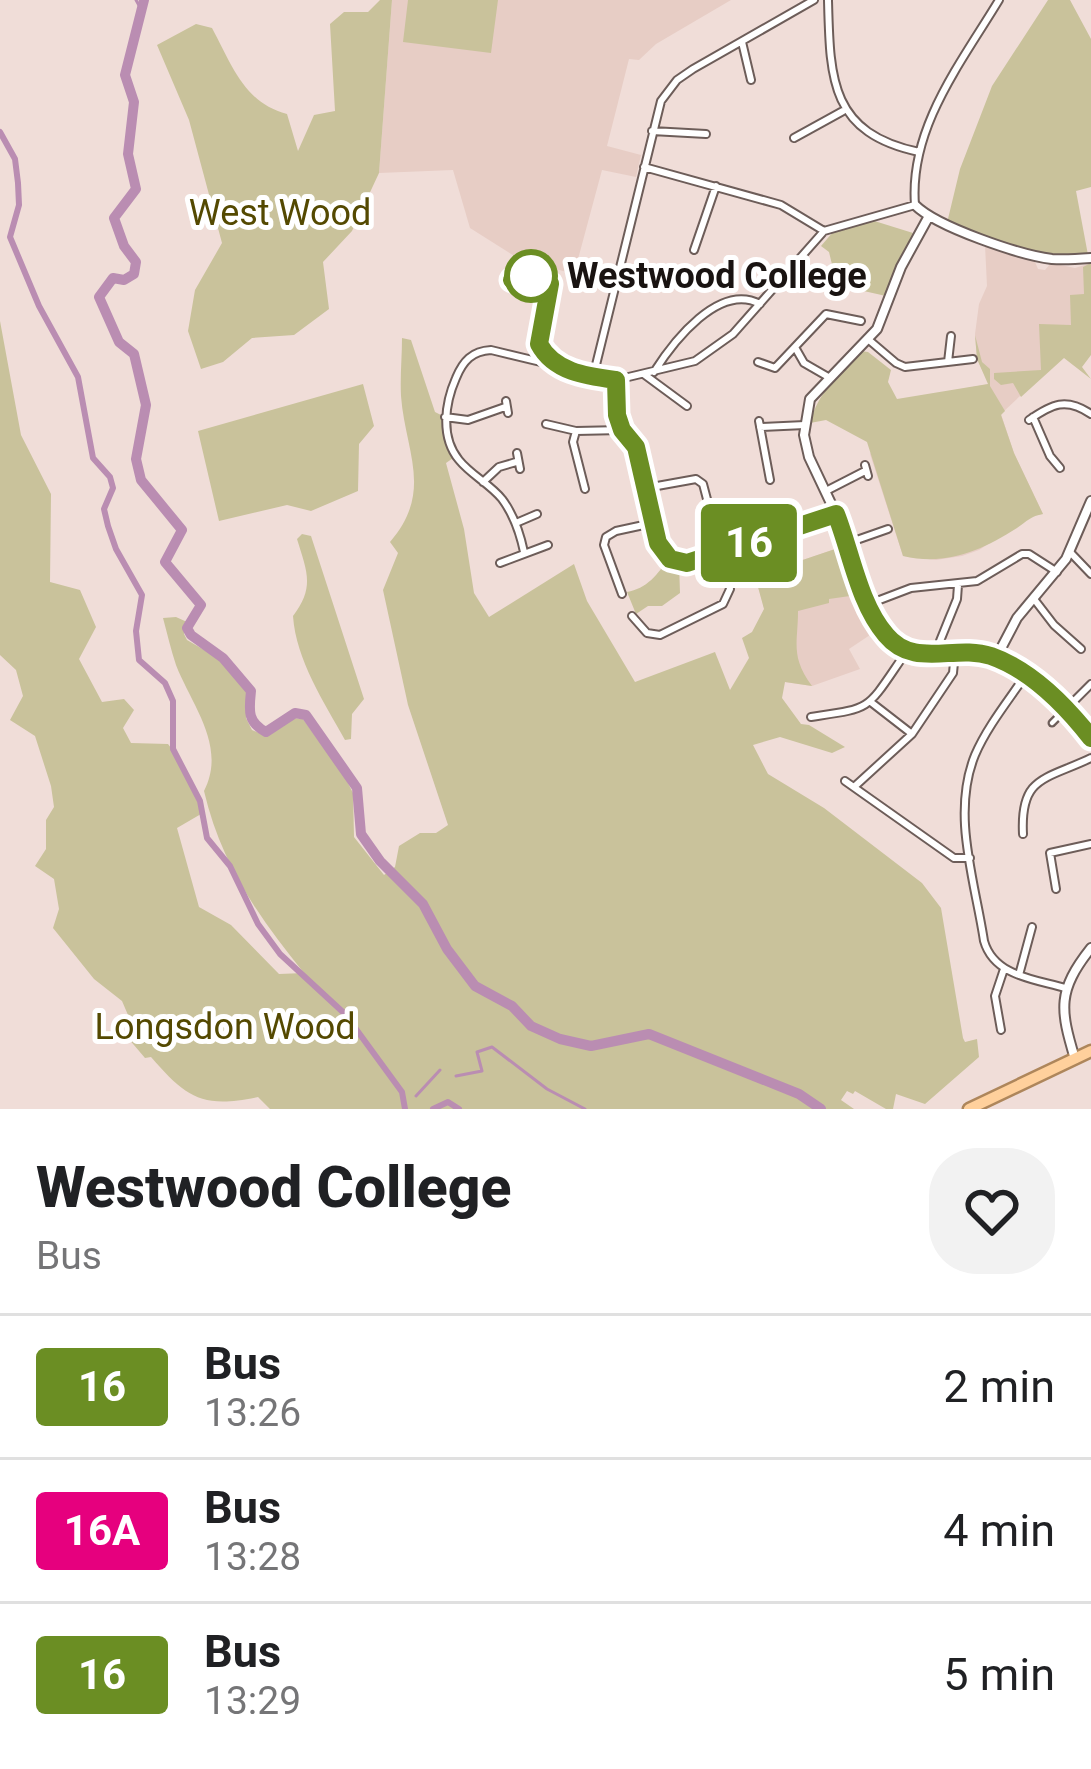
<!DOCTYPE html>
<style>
body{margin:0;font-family:Roboto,sans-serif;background:#f2f2f2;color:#202124;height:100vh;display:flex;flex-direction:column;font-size:45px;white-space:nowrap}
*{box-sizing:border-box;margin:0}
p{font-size:39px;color:#757577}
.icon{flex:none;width:66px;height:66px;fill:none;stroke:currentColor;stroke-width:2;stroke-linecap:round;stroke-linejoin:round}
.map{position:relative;height:1109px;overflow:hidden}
.details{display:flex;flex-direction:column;background:#fff;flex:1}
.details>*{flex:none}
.badge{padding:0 24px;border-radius:9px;font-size:42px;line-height:78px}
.map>.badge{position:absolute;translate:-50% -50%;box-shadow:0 0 0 6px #fff}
.round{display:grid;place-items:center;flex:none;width:126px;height:126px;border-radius:48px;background:#f2f2f2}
.summary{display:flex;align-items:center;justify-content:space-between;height:204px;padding:0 36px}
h1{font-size:57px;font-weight:800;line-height:90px}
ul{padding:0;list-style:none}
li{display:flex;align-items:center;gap:36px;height:144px;padding:0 36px;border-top:3px solid #e0e0e0}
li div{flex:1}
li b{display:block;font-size:45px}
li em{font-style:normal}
li .badge{min-width:132px;font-weight:700;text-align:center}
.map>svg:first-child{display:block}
.built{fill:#e7cdc5}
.green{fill:#c9c29b}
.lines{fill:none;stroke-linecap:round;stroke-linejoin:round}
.stream{stroke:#ba8db2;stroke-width:3}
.canal{stroke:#ba8db2;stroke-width:6}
.river{stroke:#ba8db2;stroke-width:10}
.pedestrian-casing{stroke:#6d5d59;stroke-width:9}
.minor-casing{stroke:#6d5d59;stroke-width:10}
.tertiary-casing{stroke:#6d5d59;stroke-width:12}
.trunk-casing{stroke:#ae865b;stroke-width:15}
.pedestrian{stroke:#fff;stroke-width:4.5}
.minor{stroke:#fff;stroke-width:6}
.tertiary{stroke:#fff;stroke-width:8}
.trunk{stroke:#ffd09c;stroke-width:10}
.line-casing{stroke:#fff;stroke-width:27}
.line{stroke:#6b8e23;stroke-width:18}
.stop-dot{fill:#fff;stroke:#6b8e23;stroke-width:6}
.labels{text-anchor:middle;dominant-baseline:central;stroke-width:10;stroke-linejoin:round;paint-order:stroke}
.park-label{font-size:36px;fill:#544901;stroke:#fff}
.stop-label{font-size:36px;font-weight:bold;fill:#191311;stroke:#fff;text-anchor:start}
</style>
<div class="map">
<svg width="1091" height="1109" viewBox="0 0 1091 1109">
<rect width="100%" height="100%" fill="#f0ddd8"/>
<path class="built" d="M392,0H731L656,44L639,60L629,59L607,146L641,155L636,177L602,170L574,274L519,259L470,228L453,170L379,173Z
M985,245L1035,262L1038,269L1045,270L1051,263L1075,268L1091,263V329L1001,414L1014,453L1043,514L1031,516L979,550L962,556L936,560L903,556L870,454L911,398L989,384L977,359L975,334L979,304L987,286Z
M844,546L857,595L876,631L849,649L860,669L812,686L785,682L755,576Z"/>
<path class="green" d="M380,0H392L379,173L352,231L323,262L329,309L294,335L252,338L223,362L201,369L188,331L195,290L222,243L189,120L157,45L196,24L212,28C232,65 244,103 287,114L298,151L314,115L335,111L330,24L344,12H368Z
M408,0H498L491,53L403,42Z
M1048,0H1070L1091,39V187L1076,191L1088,255L1043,257L947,223L960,169L992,86Z
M868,219L913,233L886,296L837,285L829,252L821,246L833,232Z
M1091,263V355L1082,367L1091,379L1064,358L1021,397L1013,383L1001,385L994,379V373L1041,370L1039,324L1071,325L1070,295L1084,294L1083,267Z
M0,321L21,435L51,494L50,582L80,590L96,627L79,659L102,702L124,699L134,710L123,728L131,743L168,744C186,767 198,785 201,814L177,828L199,907L231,925L279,974L304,973C258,916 221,864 204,791C227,746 192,706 176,665C171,650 167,633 163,618L176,617L187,622L184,634L187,640L218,658L248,690L246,718L252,730L264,735L294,718L303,719L345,777L353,793L354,837L384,875L395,867L399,846L420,833H436L448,825L408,705L383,590L398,553L390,542C434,491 405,451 401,396C400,377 402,357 402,338L411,340L435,412L445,417L456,456L446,463L464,529L474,593L489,617L574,564L587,601L635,682L715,652L730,690L749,658L742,638L752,632L764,609L755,576L844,546L857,595L829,599V603L798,611C798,643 790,656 812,686L785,682L782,698L801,724L809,725L845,747L832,753L780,737L753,745L768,774L824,808L922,883L941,908L963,1038L965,1042L977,1039L979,1057L925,1104L896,1094L893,1109H886L855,1091L853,1094L847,1091L841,1100L854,1109H270L258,1097C201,1109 186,1097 151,1057L145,1058L128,1038L131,1022L122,1001L94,979L53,928L59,909L54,879L35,866L46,849V820L54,807L51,786L35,736L10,720L23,696L16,670L0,655Z
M975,335L982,362L990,369V386L1005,411L1001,415L1014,453L1043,514C1031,516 1027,521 1017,528C981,551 946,566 903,556L867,442L826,420L810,423C818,392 840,373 861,351L868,352L891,370L888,382L897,399L988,384L977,359Z
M363,384L374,426L359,444L358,491L311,511L287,505L219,521L198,431Z
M302,534L311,536L364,699L352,714L351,739L345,740C324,702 296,660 293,616C315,587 307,572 297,539Z
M668,558L679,563L680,593L662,606H648L636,614L627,592C646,589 659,574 668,558Z"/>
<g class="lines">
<path class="stream" d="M136,0L141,9
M456,1076L482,1071L477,1052L492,1047L547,1089L585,1109
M416,1096L440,1070"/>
<path class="canal" d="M0,132L15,159L18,183L19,205L10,237L39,306L78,377L93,458L110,477L113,488L104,509L108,526L116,549L142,595L136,631L139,660L165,683L173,701V749L200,801L207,838L230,866L258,924L280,954L345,1014L402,1092L405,1109
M433,1109L448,1102L459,1109"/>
<path class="river" d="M144,0L125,75L134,102L128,154L136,189L114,218L124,246L136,262L134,274L124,280L113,278L99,297L119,342L134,354L146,405L136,459L141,480L182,530L165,562L201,605L187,628L191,635L223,658L251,691C249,710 247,722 266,732L295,713L306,715L357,788L361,834L380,861L423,904L447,949L475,986L512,1006L531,1026L560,1039L591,1046L649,1034L799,1094L821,1109"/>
<defs>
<path id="pedestrian" d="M1052,723L1065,710"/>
<path id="minor" d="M828,0C830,79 830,133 919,152
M742,42L751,80
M652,131L706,134
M794,138L843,111
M644,167L781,205L824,231
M694,250L716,186
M869,340L896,363L905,367L973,359
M796,349L804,363L830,378
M758,362L775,368L826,314L861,321
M948,362L951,336
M654,372C673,342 719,282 760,304
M645,375L687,406
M593,377L661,101L677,80L693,69L814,0
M616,380L618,421L636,447L658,543L670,559L687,563L836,514
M506,401L508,413
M445,417L468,420L505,407
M1033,417L1050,456L1060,468
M1029,420C1052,404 1066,397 1091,414
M759,421L770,480
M546,424L576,431L622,430
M760,427L805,425
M576,431L573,442L585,489
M517,453L520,469
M865,465L868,476
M483,482L499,467L516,462
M646,488L696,479L703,484L708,503
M826,491L865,471
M516,523L537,514
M848,543L888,529
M1069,551L1091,574
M524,552C520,533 514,515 502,499C490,484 471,475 459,460C440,437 445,403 456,378C463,361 472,351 491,350L616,380L695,361L733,334L824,231L915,205C909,128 961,63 999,0
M500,563L548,545
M622,594L604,545L606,537L616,531L653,523
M1034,599L1054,625L1081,649
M869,604L911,588L977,581L1022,554H1029L1057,572
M632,616L647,633L660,635L723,604L730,589L723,551
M940,641L957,599L958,585
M1025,676C1008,701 987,727 975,755C951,814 975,881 984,941C994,976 1034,979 1065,988
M872,703L912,734
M1066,709L1091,684
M811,717C871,708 866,711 900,661
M845,781L954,858H970
M854,787L912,734L953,673L955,652
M1023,834C1020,776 1045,780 1091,758
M1056,889L1050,853L1091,844
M1019,975L1032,927
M1001,1030L995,996L1004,969"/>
<path id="tertiary" d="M915,205C937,227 1020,255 1052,259C1065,260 1078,259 1091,258
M929,216L901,267L877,329L810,399L804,435L809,457L836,514L875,617L894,644L914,654L969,652L996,658L1050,694L1091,739
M996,658L1017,618L1066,559L1091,501
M1075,1059C1060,1009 1057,991 1091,948"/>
<path id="trunk" d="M969,1109L1091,1051"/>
</defs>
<use href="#pedestrian" class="pedestrian-casing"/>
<use href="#minor" class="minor-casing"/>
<use href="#tertiary" class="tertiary-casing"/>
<use href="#trunk" class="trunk-casing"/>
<use href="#pedestrian" class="pedestrian"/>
<use href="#minor" class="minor"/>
<use href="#tertiary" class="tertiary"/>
<use href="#trunk" class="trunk"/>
</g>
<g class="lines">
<defs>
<path id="line" d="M512,280L537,277L550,284L539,344C554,372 586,376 616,380L617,415L622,430L636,447L658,543L670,559L687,563L836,514C851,552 859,604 886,635C914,669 954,644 991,656C1031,670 1066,706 1091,738"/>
</defs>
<use href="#line" class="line-casing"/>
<use href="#line" class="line"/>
</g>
<circle class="stop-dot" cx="531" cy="276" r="24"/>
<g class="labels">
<g class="park-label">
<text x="280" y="213">West Wood</text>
<text x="225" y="1027">Longsdon Wood</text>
</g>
<g class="stop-label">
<text x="567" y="276">Westwood College</text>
</g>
</g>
</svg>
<b class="badge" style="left:749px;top:543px;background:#6b8e23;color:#fff">16</b>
</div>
<section class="details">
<div class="summary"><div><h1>Westwood College</h1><p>Bus</p></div><a class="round"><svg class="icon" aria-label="heart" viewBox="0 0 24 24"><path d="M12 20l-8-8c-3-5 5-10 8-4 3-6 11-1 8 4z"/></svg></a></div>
<ul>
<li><span class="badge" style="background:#6b8e23;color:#fff">16</span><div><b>Bus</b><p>13:26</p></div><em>2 min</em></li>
<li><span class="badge" style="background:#e6007e;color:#fff">16A</span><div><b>Bus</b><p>13:28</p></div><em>4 min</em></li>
<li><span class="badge" style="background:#6b8e23;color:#fff">16</span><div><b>Bus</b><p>13:29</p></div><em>5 min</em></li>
</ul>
</section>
